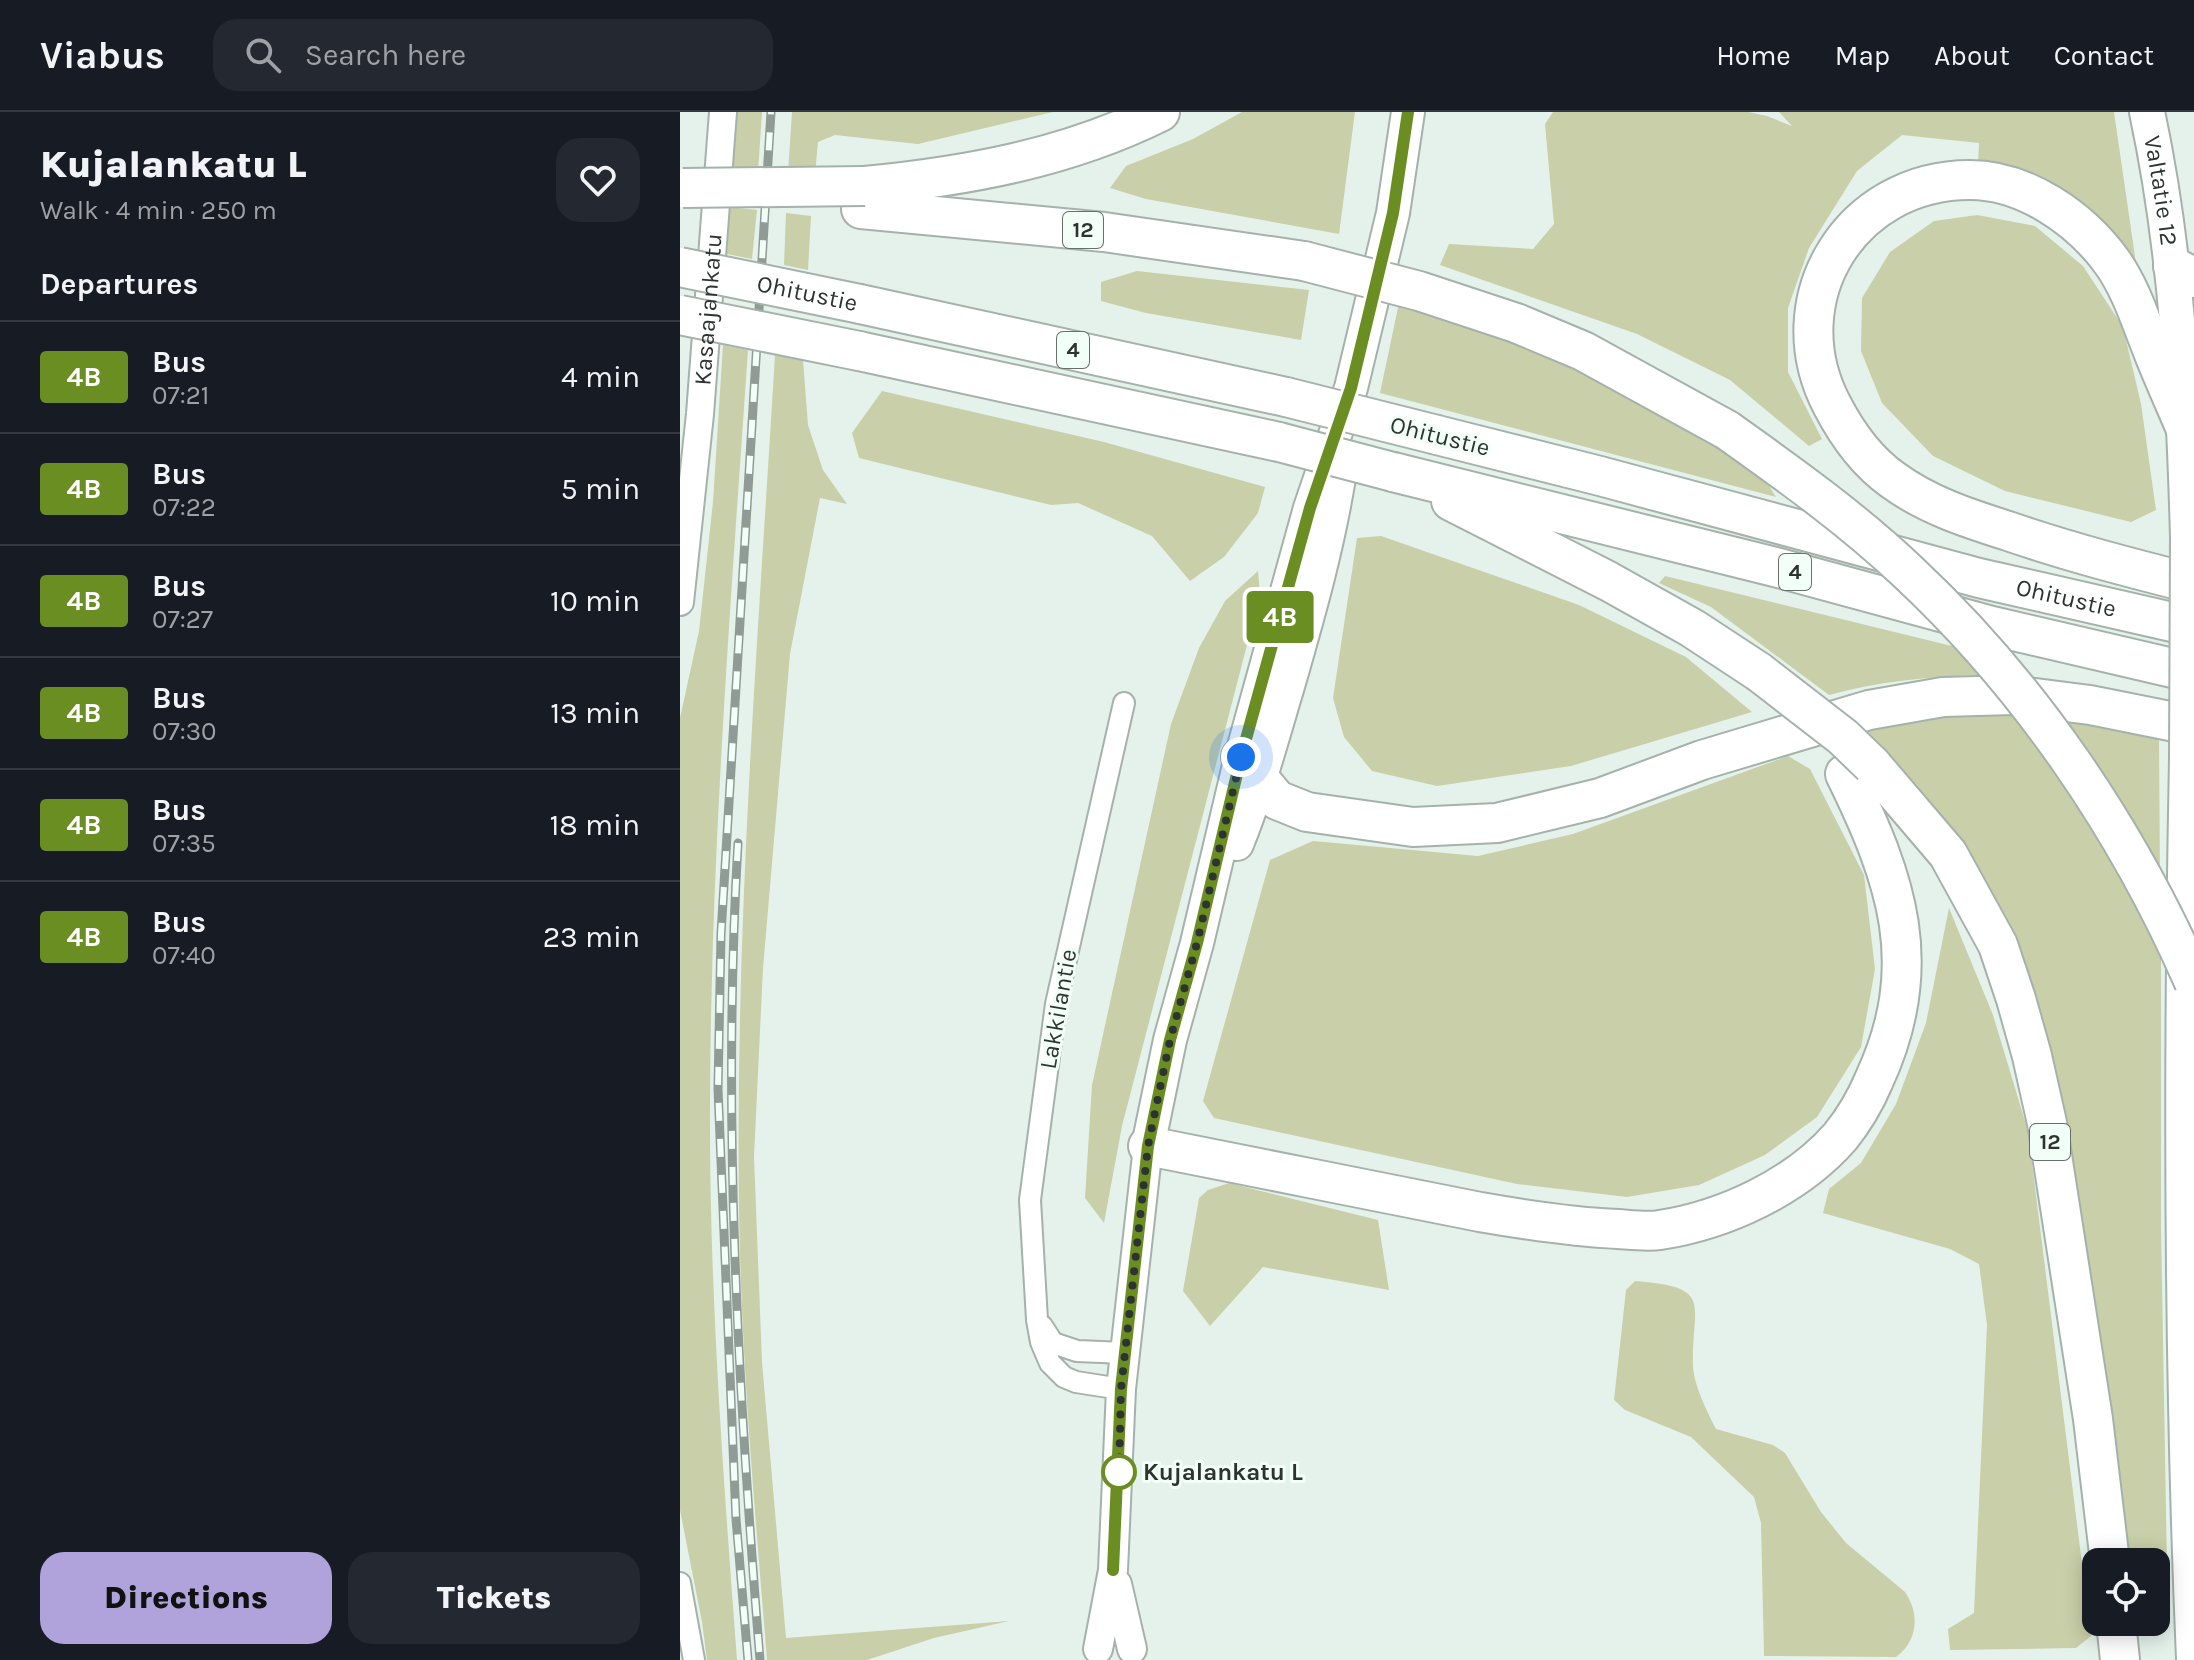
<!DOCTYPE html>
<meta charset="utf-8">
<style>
body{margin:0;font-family:Karla,sans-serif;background:#242831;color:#f1f3f6;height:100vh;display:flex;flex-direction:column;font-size:30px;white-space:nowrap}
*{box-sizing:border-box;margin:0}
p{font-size:26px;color:#9ea1a6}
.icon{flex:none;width:44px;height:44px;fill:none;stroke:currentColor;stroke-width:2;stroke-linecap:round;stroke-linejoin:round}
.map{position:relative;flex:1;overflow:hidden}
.panel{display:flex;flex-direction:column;background:#171b24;width:680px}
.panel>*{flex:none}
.badge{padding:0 16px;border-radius:6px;font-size:28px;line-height:52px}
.fabs{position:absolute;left:1402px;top:1436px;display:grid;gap:16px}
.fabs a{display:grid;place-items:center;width:88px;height:88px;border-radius:16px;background:#171b24;box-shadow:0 4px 20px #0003;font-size:40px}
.you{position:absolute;width:40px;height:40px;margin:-20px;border:6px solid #fff;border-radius:50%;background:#1a73e8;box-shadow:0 0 0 12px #1a73e833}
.map>.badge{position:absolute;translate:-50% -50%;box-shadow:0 0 0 4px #fff}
h2{padding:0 40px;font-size:30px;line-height:72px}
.round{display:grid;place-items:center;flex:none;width:84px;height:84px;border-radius:24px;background:#242831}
.summary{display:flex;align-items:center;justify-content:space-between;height:136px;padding:0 40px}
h1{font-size:38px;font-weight:800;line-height:60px}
.button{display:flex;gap:16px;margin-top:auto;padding:16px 40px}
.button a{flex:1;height:92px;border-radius:24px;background:#b0a2da;color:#111;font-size:32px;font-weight:800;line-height:92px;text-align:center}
.button a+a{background:#242831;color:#f1f3f6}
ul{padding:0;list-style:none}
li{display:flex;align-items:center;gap:24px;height:112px;padding:0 40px;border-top:2px solid #363941}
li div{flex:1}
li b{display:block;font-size:30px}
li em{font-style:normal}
li .badge{min-width:88px;font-weight:700;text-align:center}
header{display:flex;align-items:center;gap:48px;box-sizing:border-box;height:112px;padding:0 40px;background:#171b24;border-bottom:2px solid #363941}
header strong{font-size:38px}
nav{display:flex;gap:44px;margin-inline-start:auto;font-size:28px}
.search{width:560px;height:72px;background:#242831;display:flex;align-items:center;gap:20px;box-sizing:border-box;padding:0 28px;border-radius:24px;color:#9ea1a6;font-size:30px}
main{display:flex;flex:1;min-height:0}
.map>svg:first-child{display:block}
.green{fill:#c9cfa8}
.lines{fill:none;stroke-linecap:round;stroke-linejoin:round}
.minor-casing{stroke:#a5b2ab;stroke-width:24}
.tertiary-casing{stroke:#a5b2ab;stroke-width:30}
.secondary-casing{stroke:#a5b2ab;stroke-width:32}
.primary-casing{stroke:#a5b2ab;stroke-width:36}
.trunk-casing{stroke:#a5b2ab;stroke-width:38}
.motorway-casing{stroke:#a5b2ab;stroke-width:42}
.minor{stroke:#fff;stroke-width:20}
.tertiary{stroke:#fff;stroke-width:26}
.secondary{stroke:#fff;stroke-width:28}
.primary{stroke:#fff;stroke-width:32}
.trunk{stroke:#fff;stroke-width:34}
.motorway{stroke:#fff;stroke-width:38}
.rail-casing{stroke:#909b96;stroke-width:9}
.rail{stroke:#f1fff8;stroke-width:6;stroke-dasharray:18;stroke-linecap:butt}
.trunk-bridge-casing{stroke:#a5b2ab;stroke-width:38;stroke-linecap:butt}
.motorway-bridge-casing{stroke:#a5b2ab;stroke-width:42;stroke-linecap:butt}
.trunk-bridge{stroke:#fff;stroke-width:34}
.motorway-bridge{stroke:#fff;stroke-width:38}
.line-casing{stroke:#fff;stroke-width:18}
.line{stroke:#6b8e23;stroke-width:12}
.walk{stroke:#2d3330;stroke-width:8;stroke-dasharray:0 14.4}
.stop-dot{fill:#fff;stroke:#6b8e23;stroke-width:4}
.labels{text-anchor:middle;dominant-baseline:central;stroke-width:6;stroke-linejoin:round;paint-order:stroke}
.shield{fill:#f1fff8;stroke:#68706c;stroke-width:2}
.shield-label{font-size:22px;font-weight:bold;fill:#2d3330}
.street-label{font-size:24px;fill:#2d3330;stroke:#f1fff8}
.stop-label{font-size:24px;font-weight:bold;fill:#2d3330;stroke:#f1fff8;text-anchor:start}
</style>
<header>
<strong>Viabus</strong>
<div class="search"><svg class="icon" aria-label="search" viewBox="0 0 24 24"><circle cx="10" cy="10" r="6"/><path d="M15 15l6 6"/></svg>Search here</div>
<nav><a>Home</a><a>Map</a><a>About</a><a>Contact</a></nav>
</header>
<main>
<section class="panel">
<div class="summary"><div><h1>Kujalankatu L</h1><p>Walk · 4 min · 250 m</p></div><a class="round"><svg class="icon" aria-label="heart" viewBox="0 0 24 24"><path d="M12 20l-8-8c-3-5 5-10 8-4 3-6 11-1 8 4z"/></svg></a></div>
<h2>Departures</h2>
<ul>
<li><span class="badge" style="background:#6b8e23;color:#fff">4B</span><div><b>Bus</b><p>07:21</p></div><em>4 min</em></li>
<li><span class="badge" style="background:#6b8e23;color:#fff">4B</span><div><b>Bus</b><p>07:22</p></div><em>5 min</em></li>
<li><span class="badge" style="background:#6b8e23;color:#fff">4B</span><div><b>Bus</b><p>07:27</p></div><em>10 min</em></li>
<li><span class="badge" style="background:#6b8e23;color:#fff">4B</span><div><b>Bus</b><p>07:30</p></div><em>13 min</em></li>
<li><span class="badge" style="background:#6b8e23;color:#fff">4B</span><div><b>Bus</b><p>07:35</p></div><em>18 min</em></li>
<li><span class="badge" style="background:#6b8e23;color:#fff">4B</span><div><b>Bus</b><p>07:40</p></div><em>23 min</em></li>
</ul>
<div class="button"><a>Directions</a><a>Tickets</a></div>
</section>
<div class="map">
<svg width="1514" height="1548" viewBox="0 0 1514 1548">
<rect width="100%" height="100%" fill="#e4f2eb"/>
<path class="green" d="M56,0H82L78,60L52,59Z
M112,0H373L238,32L155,23L138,30L135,62L108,61Z
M562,0H675L659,122L466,87L430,76L446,54L513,27Z
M873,0H1068L1087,4L1112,14L1099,0H1434L1459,172L1298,53L1299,31L1222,23L1177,59L1129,136L1108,196V260L1142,327L1129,334L1050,268L957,222L760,153L769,132L853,137L874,112L865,12Z
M50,95L77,98L72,147L47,142Z
M106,101L131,104L128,158L104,153Z
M1297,103L1355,114L1403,154L1443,215L1461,292L1476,398L1451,410L1325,379L1253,344L1202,291L1181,239L1182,186L1210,140L1254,109Z
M457,159L629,178L621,228L466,201L421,189V170Z
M719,191L789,212L901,257L995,307L1083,364L1096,385L700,281Z
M43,233L68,238C51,487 31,738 30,988C29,1175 43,1362 57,1548H27L22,1510L0,1398V606L19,519L33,390Z
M95,243L123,248L128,313L143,358L167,392L140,386L110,542L83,856L74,1045L82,1250L106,1526L329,1509L254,1526L187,1548H87C75,1398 61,1247 59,1096C55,811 78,527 95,243Z
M202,279L424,330L585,375L578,401L544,445L510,469L472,424L398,391L371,393L179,346L172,321Z
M701,424L899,493L1006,545L1072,600L891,654L757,674L692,659L664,625L653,586L677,426Z
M578,459L580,483L442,1014L424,1111L405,1086L412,973L491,612L519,536L545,489Z
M985,464L1280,536L1300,563C1249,565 1199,569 1149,583L1031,495L979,471Z
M1293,601L1340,604L1393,677L1481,830V1113L1488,1513L1475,1510L1476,1450H1445L1355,905L1176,620L1234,606Z
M1377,605L1479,625L1480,772Z
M1108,644L1130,657L1184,763L1195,857L1181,935L1137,1005L1085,1043L1019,1073L947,1085L837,1072L534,1006L523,989L590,748L633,729L798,744L893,722Z
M1269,796L1313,903L1348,1019L1411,1524L1396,1536L1270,1538L1268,1517L1294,1501L1307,1213L1299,1152L1270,1137L1143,1101L1149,1077L1181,1051L1216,992L1246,911Z
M549,1071L698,1108L709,1178L583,1155L530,1214L503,1179L519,1086L528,1078Z
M955,1169C1036,1175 1011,1192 1013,1254C1014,1274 1027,1299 1036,1317L1093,1333L1105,1341L1141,1400L1166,1431L1225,1480C1240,1502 1238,1529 1216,1545L1084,1544L1081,1411L1074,1385L1011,1325L945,1298L934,1288L946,1178Z"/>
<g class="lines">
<defs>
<path id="minor" d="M362,1214L373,1231L397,1239L445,1241
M441,1277L396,1270L384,1265L370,1251L361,1230L357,1208L350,1088L376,892L444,591
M0,1471L14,1548"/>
<g id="tertiary">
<path id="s1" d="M0,490L20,302L43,0"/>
</g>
<path id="secondary" d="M437,1472L452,1537
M418,1537L433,1458L441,1277L468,1034"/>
<path id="primary" d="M557,732C578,680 592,627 608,574C629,501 650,428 661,353
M468,1034L490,928L517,831L561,645L630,396L671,276L713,101L728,0"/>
<g id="trunk">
<path id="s2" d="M1467,0C1497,140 1504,282 1508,425"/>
<path d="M1507,647C1501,947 1501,1247 1514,1547"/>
</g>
<g id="motorway">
<path d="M185,74C288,64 387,46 480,0"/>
<path d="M181,97L424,120L624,149"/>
<path d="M1493,154L1514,166"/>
<path d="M180,192L606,285"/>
<path d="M836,211L903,239L1047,318"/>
<path d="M179,239L599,330"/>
<path d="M1505,315C1494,289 1482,263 1472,237C1460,207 1451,177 1432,150C1400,106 1345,68 1290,68C1170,68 1097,188 1152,293C1167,322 1186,349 1213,368C1247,393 1287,406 1328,419C1389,440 1451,456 1514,472"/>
<path id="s3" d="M757,323L920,364L1299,466L1514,515"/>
<path d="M713,360L1095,455L1312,514L1514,561"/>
<path d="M771,389L928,469L1012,516L1079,560"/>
<path d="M561,645L597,688L627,700L733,715L817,711L920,686L1022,648L1189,598L1263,585L1332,583L1410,593L1514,614"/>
<path d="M1192,653L1268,742L1318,833L1336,887L1352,944L1367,1011L1413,1307L1430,1450"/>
<path d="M468,1034C579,1055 689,1079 800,1100C846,1108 892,1115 938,1117C952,1118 967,1120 980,1118C1045,1108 1116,1075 1160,1025C1173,1009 1186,987 1194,968C1247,854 1217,768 1165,662"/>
<path d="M1436,1510L1440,1548"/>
</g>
</defs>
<use href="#minor" class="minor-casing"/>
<use href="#tertiary" class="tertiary-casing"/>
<use href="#secondary" class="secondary-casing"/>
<use href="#primary" class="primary-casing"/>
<use href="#trunk" class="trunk-casing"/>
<use href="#motorway" class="motorway-casing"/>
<use href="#minor" class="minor"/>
<use href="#tertiary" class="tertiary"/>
<use href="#secondary" class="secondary"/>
<use href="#primary" class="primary"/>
<use href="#trunk" class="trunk"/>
<use href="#motorway" class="motorway"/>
<defs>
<path id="rail" d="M58,731C42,1003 58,1276 80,1548
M68,1548L56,1407L38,977L41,822L91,0"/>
</defs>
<use href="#rail" class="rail-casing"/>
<use href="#rail" class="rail"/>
<defs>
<path id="trunk-bridge" d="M1507,647L1508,425"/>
<g id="motorway-bridge">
<path d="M3,76L185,74"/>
<path d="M624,149L739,179L836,211"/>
<path id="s4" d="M0,155L180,192"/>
<path d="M0,203L179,239"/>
<path d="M606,285L757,323"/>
<path d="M1047,318C1109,362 1172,407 1228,460C1350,574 1447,717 1514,870"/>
<path d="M599,330L713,360"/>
<path d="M1079,560L1163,625L1192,653"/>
</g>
</defs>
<use href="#trunk-bridge" class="trunk-bridge-casing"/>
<use href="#motorway-bridge" class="motorway-bridge-casing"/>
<use href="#trunk-bridge" class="trunk-bridge"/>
<use href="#motorway-bridge" class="motorway-bridge"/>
</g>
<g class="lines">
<defs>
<path id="line" d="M433,1458L441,1277L468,1034L490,928L517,831L561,645L630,396L671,276L713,101L728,0"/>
</defs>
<use href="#line" class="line-casing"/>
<use href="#line" class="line"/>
<path class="walk" d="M439,1360L441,1277L468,1034L490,928L517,831L561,645"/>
</g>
<circle class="stop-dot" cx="439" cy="1360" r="16"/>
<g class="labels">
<g class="shield">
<rect x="383" y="100" width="40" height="36" rx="6"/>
<rect x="377" y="220" width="32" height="36" rx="6"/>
<rect x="1099" y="442" width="32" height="36" rx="6"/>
<rect x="1350" y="1012" width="40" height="36" rx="6"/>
</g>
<g class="shield-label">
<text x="403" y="118">12</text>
<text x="393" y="238">4</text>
<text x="1115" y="460">4</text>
<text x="1370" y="1030">12</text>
</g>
<g class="street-label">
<text stroke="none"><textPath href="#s2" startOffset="80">Valtatie 12</textPath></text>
<text stroke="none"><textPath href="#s4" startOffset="130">Ohitustie</textPath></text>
<text stroke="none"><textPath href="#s1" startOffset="294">Kasaajankatu</textPath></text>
<text transform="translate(760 324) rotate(14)">Ohitustie</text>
<text stroke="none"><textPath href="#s3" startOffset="650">Ohitustie</textPath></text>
<text transform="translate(378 897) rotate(-80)">Lakkilantie</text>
</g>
<g class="stop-label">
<text x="463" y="1360">Kujalankatu L</text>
</g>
</g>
</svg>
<div class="fabs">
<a><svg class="icon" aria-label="locate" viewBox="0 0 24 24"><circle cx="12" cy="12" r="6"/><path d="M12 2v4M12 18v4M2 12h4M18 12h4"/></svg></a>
</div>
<div class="you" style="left:561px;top:645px"></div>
<b class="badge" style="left:600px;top:505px;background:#6b8e23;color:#fff">4B</b>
</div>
</main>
